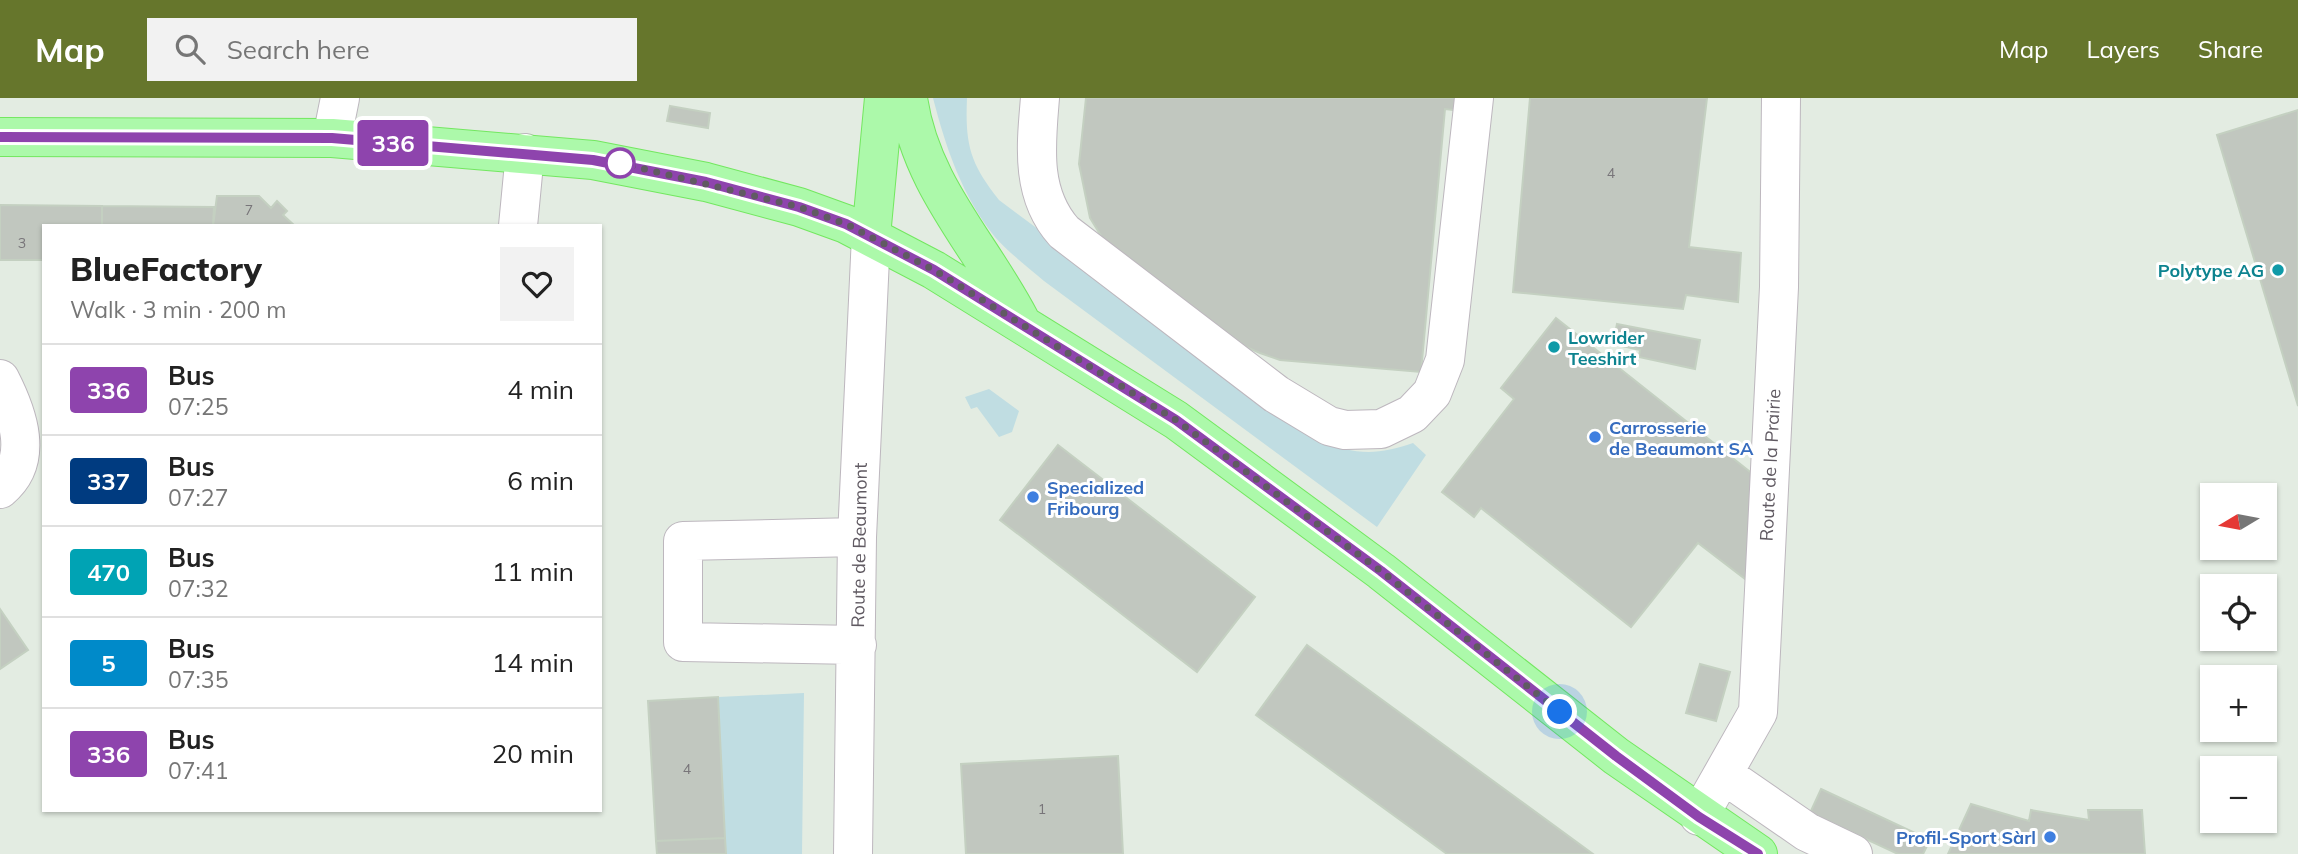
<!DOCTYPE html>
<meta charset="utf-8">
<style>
body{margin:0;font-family:Mulish,sans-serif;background:#f2f2f2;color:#222;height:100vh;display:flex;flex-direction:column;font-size:26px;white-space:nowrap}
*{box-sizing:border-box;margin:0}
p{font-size:23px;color:#767676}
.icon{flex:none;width:38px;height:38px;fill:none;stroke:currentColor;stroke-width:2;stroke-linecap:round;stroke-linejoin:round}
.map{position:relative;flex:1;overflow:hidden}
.panel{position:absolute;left:42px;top:126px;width:560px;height:588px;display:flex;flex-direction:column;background:#fff;border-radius:0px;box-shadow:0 2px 5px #0004}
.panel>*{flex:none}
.badge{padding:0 14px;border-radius:5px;font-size:24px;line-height:46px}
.needle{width:46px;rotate:260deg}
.fabs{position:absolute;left:2200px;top:385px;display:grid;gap:14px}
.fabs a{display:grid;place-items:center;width:77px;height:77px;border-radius:0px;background:#fff;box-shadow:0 2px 5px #0004;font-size:35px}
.you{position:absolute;width:35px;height:35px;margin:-18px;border:5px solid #fff;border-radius:50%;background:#1a73e8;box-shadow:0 0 0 10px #1a73e833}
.map>.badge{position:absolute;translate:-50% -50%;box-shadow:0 0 0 4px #fff}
.round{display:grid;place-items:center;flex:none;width:74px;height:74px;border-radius:0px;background:#f2f2f2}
.summary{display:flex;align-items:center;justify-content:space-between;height:119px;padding:0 28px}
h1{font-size:33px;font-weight:800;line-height:52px}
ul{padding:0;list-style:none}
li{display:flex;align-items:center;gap:21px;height:91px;padding:0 28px;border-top:2px solid #e0e0e0}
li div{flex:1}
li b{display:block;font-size:26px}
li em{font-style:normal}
li .badge{min-width:77px;font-weight:700;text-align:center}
header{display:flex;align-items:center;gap:42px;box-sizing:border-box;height:98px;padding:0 35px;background:#66762c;color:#fff}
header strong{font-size:33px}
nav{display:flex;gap:38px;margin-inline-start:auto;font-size:24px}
.search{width:490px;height:63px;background:#f2f2f2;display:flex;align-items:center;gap:18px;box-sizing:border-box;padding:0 24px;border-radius:0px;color:#767676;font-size:26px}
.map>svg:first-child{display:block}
.green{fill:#c0dde2}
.building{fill:#c1c7bf;stroke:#c4d0c1;stroke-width:2}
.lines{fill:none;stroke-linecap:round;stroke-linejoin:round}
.minor-casing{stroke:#bdb7be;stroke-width:40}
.major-casing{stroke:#73e760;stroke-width:40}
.minor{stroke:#fff;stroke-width:38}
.major{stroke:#acf9aa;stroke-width:38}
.line-casing{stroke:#fff;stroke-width:16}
.line{stroke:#8e44ad;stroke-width:10}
.walk{stroke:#605a62;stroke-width:7;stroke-dasharray:0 12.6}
.stop-dot{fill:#fff;stroke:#8e44ad;stroke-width:3.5}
.culture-dot{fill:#0f9aa8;stroke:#fff;stroke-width:2.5}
.shop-dot{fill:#3f7fe0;stroke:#fff;stroke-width:2.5}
.labels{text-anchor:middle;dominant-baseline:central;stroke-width:6;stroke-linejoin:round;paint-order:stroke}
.number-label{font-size:14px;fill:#787579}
.culture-label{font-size:18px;font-weight:bold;fill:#0d838f;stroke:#fff;text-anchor:end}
.shop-label{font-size:18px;font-weight:bold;fill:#366cbe;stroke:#fff;text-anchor:start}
.street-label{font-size:18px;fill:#605a62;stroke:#fff}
</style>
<header>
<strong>Map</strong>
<div class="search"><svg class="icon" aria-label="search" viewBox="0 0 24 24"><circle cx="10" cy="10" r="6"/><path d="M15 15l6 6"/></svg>Search here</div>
<nav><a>Map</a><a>Layers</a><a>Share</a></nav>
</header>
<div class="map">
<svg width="2298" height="756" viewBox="0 0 2298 756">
<rect width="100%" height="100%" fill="#e3ece2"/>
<path class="green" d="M933,0H967C965,47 970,65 999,102L1320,341C1353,358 1379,357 1413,345L1426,357L1377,429L1044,183C1028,169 1009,155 995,139C962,98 946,50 933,0Z
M989,291L1019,313L1012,334L999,339L977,309L971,311L965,299Z
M804,595L802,756H726L718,599Z"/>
<path class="building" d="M1086,0H1462L1461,13L1445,11L1421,274L1280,262L1260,255L1246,249L1103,141L1090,120L1079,66Z
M1530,0H1707L1689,149L1741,155L1738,204L1686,197L1683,211L1513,194Z
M670,8L710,15L708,30L667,23Z
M2298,12V308L2217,37Z
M217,98H259L271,110L277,103L287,113L283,117L295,128H213Z
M0,107L102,108V128H44V162H0Z
M102,108L214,109L213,128H102Z
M1556,220L1754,377L1749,484L1698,445L1631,529L1481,410L1474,419L1442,394L1514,301L1501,290Z
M1617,226L1700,242L1695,271L1639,259L1640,252L1613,246Z
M1058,347L1255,499L1197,574L1000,422Z
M0,511L28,552L0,571Z
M1307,547L1593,756H1447L1256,617Z
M1700,566L1730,574L1716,623L1686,615Z
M718,599L725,740L656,743L648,603Z
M1118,658L1123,756H966L961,666Z
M1821,691L1930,742L1923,756H1898L1810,715Z
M1971,706L2029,723L2031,712L2089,722L2088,712H2142L2145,756H1948Z
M725,740L726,756H657L656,743Z"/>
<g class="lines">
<defs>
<path id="minor" d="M1040,0C1036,47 1030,96 1064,134L1276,296L1329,328L1345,332L1381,331L1412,316L1432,295L1445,262L1474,0
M332,40L340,0
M518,128L525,55
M0,281C18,316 35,362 0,391
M857,547L683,544V443L857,439
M1723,676L1807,734L1853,756
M1699,718L1758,614L1779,189L1781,0
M853,756L857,439L871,138"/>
<path id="major" d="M908,0C920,87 981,147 1020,222
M0,39L332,40L593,62L706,84L799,109L846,126L934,172L1176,322L1381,473L1616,658L1758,756
M871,138L884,0"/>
</defs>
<use href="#minor" class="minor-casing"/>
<use href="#major" class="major-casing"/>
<use href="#minor" class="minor"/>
<use href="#major" class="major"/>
</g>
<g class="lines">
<defs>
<path id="line" d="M0,39L332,40L593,62L706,84L799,109L846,126L934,172L1176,322L1381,473L1616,658L1699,719L1758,756"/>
</defs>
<use href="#line" class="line-casing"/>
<use href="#line" class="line"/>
<path class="walk" d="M620,65L799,109L846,126L934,172L1176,322L1381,473L1560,614"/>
</g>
<circle class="stop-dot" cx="620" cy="65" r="14"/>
<g class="culture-dot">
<circle cx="2278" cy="172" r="7"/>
<circle cx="1554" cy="249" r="7"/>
</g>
<g class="shop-dot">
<circle cx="1595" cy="339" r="7"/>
<circle cx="1033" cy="399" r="7"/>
<circle cx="2050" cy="739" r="7"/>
</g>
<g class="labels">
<g class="number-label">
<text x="1611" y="75">4</text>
<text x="249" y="112">7</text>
<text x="22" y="145">3</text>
<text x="687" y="671">4</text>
<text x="1042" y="711">1</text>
</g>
<g class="culture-label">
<text x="2264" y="172">Polytype AG</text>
<text x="1568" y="239" text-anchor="start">Lowrider<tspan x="1568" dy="21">Teeshirt</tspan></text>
</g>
<g class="shop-label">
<text x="1609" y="329">Carrosserie<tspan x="1609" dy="21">de Beaumont SA</tspan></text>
<text x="1047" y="389">Specialized<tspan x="1047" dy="21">Fribourg</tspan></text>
<text x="2036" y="739" text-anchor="end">Profil-Sport Sàrl</text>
</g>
<g class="street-label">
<text transform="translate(1770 367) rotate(-87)">Route de la Prairie</text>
<text transform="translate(859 447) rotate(-89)">Route de Beaumont</text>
</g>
</g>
</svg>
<div class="fabs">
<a><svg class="needle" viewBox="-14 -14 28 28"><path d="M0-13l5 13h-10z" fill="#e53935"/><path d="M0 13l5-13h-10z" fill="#767676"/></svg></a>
<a><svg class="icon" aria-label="locate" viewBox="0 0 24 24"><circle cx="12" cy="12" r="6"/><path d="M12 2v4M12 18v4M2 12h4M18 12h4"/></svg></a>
<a>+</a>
<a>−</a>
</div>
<div class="you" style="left:1560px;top:614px"></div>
<b class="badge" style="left:393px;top:45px;background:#8e44ad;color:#fff">336</b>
<section class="panel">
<div class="summary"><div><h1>BlueFactory</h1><p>Walk · 3 min · 200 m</p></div><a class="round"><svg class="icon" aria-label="heart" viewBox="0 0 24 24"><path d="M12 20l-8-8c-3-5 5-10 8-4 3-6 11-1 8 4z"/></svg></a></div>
<ul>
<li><span class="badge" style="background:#8e44ad;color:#fff">336</span><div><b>Bus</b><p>07:25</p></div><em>4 min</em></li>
<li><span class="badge" style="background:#003b80;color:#fff">337</span><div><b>Bus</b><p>07:27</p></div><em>6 min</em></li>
<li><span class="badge" style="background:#00a3b4;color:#fff">470</span><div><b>Bus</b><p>07:32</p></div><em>11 min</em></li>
<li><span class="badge" style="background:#008ac9;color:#fff">5</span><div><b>Bus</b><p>07:35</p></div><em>14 min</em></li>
<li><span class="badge" style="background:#8e44ad;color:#fff">336</span><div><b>Bus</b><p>07:41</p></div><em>20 min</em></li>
</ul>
</section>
</div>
